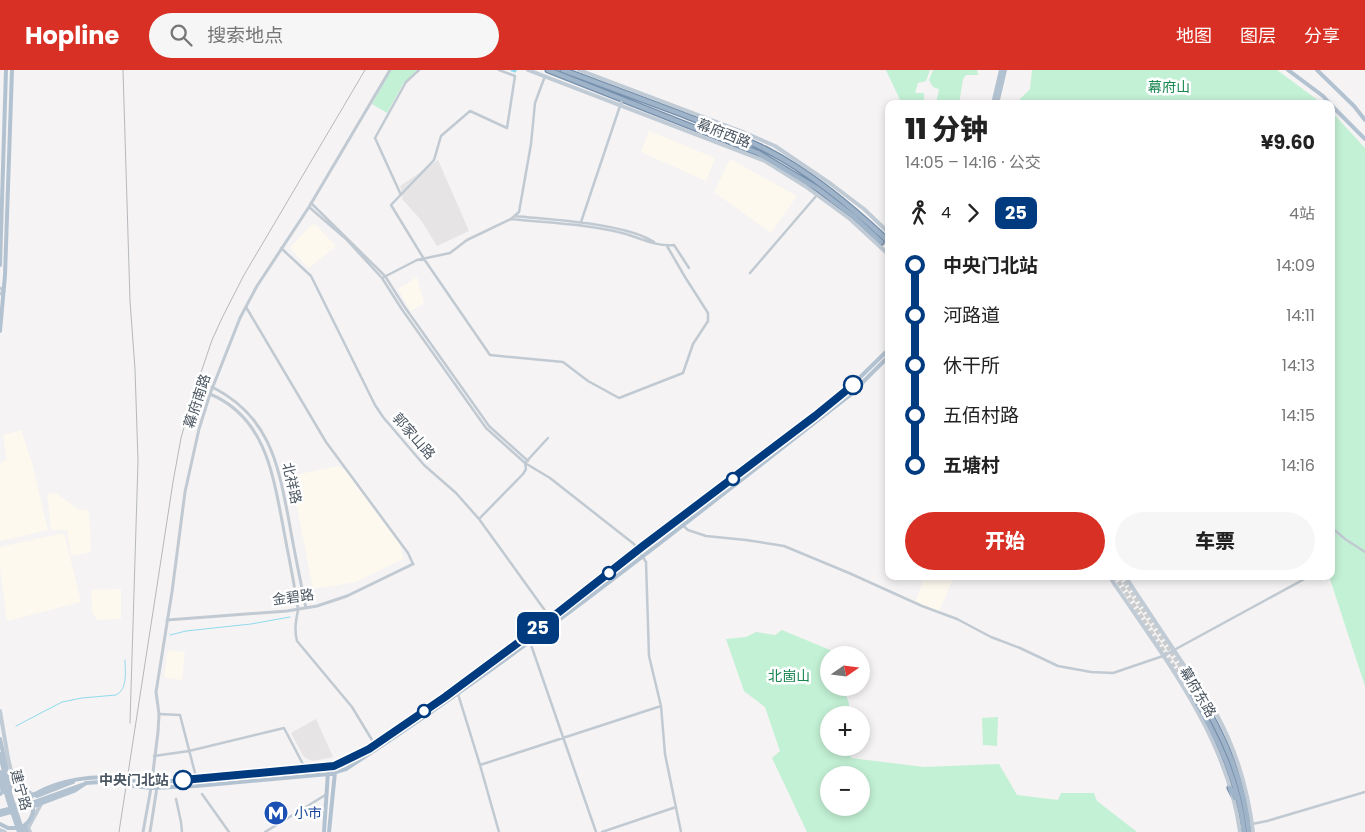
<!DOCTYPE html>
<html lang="zh">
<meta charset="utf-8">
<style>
body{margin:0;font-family:Poppins,"Noto Sans SC",sans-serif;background:#f6f6f6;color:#222;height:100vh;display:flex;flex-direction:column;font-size:19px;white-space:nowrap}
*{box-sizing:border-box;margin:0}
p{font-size:16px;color:#767676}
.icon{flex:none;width:28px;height:28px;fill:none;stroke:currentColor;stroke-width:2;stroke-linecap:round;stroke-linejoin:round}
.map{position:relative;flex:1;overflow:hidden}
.sheet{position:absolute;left:885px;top:30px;width:450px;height:480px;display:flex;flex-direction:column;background:#fff;border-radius:10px;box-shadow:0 2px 8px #0003}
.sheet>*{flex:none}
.badge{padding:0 10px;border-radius:8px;font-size:18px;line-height:32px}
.needle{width:32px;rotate:76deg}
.buttons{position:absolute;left:820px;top:576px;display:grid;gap:10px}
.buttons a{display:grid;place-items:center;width:50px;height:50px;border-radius:50%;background:#fff;box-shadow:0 2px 8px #0003;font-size:25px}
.map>.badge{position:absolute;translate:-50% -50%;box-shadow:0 0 0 2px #fff}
.legs{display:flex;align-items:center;gap:8px;height:55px;padding:0 20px;font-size:16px}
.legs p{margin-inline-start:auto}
.head{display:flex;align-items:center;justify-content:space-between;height:85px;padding:0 20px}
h1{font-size:28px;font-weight:800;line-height:38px}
.cta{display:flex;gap:10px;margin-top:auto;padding:10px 20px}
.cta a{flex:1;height:58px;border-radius:30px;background:#d93025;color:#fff;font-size:20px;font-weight:800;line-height:58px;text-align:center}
.cta a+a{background:#f6f6f6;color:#222}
ul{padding:0 20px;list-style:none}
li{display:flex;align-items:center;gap:18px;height:50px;font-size:19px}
li i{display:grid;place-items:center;width:8px;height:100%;margin:0 6px;background:currentColor}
li i::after{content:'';width:12px;height:12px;margin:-6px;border:4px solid;border-radius:50%;background:#fff}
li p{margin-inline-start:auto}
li:first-child i{background:linear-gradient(#0000 50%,currentColor 0)}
li:last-child i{background:linear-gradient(currentColor 50%,#0000 0)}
header{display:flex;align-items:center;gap:30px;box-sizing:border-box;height:70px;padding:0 25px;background:#d93025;color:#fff}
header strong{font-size:24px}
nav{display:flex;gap:28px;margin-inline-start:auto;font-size:18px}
.search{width:350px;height:45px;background:#f6f6f6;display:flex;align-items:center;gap:12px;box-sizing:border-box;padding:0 18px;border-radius:28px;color:#767676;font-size:19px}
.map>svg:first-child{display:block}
.commercial{fill:#fdf9ef}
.education{fill:#e6e4e5}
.green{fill:#c3f1d5;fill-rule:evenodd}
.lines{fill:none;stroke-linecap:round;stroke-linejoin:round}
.stream{stroke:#90daee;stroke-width:1}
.canal{stroke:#90daee;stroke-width:3}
.primary-tunnel{stroke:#caccce;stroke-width:4;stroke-dasharray:4 2;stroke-linecap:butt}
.trunk-tunnel{stroke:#caccce;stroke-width:4.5;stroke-dasharray:4.5 2;stroke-linecap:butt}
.trunk-casing{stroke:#7690ad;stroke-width:7}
.minor{stroke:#c1cad2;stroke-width:2.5}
.tertiary{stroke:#c1cad2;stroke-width:3}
.secondary{stroke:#c1cbd6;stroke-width:4}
.primary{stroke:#b3c2d1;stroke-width:4}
.trunk{stroke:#9fb4c9;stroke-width:4.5}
.rail{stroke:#b5b8bd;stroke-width:1}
.primary-bridge{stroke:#b3c2d1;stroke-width:4}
.line-1-casing{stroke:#fff;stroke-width:11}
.line-1{stroke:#003b80;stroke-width:8}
.stop-1-dot{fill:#fff;stroke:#003b80;stroke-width:2.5}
.labels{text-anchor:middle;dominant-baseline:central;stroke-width:5;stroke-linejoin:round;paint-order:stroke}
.park-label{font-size:14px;fill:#17864f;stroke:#fff}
.street-label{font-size:14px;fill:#4a5661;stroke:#fff}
.stop-label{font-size:14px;font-weight:bold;fill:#4a5661;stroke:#fff;text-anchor:end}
.transit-label{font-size:14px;fill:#164399;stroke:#fff;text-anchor:start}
</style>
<header>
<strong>Hopline</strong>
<div class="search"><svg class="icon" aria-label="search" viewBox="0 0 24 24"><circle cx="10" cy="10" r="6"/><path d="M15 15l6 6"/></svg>搜索地点</div>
<nav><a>地图</a><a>图层</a><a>分享</a></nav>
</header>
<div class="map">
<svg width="1365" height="762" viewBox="0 0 1365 762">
<rect width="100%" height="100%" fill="#f5f3f3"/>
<path class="commercial" d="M649,61L715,88L706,111L641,82Z
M730,89L797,126L771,163L714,122Z
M315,154L336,176L309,198L290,178L309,157Z
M417,207L424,233L411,241L398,219Z
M21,360L32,393L48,460L0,471V394L7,389L3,365Z
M338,396L345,400L400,475L403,489L356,512L313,519L292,411L295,405Z
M56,423L78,439L89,441L91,482L71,486L67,460H51L47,424Z
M64,463L81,532L7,551L0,498V477Z
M925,506H954L939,542L915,532Z
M121,519V549L97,550L92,542L91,520Z
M168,580L185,582L182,610L164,608Z"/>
<path class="education" d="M438,90L469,161L437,176L421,150L402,129L403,126L400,116Z
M316,649L333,687L312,691L304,687L291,663Z"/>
<path class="green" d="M391,0H417L403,14L387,43L372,34Z
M886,0H930L926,11L918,13L915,23H924V32H921V34H902Z
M933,0H977L978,5H966L963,9L959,34H936L939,19L933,17L929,10Z
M1032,0H1277L1323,34H1015L1030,19Z
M1331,41L1365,78V616L1329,506H1331Z
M782,560L830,580L832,585H829V618H843L849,633V645H829V678H850L851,688L924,697L999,694L1017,725L1058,730L1061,723H1094L1097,731L1137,762H807L772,688L780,681L765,637L744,621L726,569L746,567L756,562L775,565ZM829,705H861V738H829Z
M998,647L997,676L983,675L982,648Z"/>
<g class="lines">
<path class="stream" d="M170,565L186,561L251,554L290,547
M16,656L62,632L82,628L116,625C128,619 125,601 125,590"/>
<path class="canal" d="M512,0L515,1"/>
<path class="primary-tunnel" d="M122,709L133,711
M122,714L133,716"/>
<path class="trunk-tunnel" d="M881,172L889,180
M1115,506L1191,623
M1121,506L1196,620"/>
<defs>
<path id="trunk" d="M548,0L758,83L818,119L853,146L881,172
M563,0C604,15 644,30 684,45C711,56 739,66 765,79C810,102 849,135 886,169
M1196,620C1223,664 1244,710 1249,762
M1191,623C1217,666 1239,711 1244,762
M1230,718L1235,728"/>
</defs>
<use href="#trunk" class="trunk-casing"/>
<path class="minor" d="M499,0L515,6L507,58L470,41L441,66L434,90L391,135L424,189L490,285L563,292L588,311L619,328L683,303L693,274L708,251V243L685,207L667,176
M401,125L375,68L406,12L419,0
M311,133L385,206L404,236L489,356L528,391
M309,137L346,169L382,208L401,238L486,358L525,393L550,408L634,474L646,492L649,586L661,636L665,684L681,762
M515,146C552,150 625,153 654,172
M511,149C548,153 586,154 622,163C639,167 655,177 674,175L689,198
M580,155L622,30
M281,178L311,206L375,335L383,347L424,395L456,423L479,449L554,553
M750,203L817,125
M384,207L417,190L450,183L467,170L511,149L519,142L531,74L535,33L545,6
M246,237L326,372L408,483L413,494
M479,449L523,404L526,399L525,393L548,368
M678,451L688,460L706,466L746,470L784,476L849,503L922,536L957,549L991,567L1020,578L1058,596L1091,602L1113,603L1163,586L1310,506
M1331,457L1345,469L1365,482
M298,540C296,550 294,560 297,571L352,637L375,675
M530,572L596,762
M458,624L480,695L499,762
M159,644L180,645L195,703
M154,686L189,681L284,658L306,700
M480,695L661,636
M202,724L229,762
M176,729L181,752L182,762
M1252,754L1267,751L1365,722
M265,762L327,724
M602,762L676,737"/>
<path class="tertiary" d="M0,218L4,221L0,224
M212,317C270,346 278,394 289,451C294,480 300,509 306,538
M210,324C265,347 273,404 283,456C288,484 294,511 298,539
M167,550L287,541L317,536L347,526L413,494
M143,762L151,718L158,662L159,644L156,622L172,522L185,422L199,359L210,324L240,248L257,216L309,137L390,0
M150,762L158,711"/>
<path class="secondary" d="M528,0L765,91L805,116L850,149L889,185
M579,0L743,62L775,76L831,114L864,139L889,163
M1109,506C1162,585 1227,665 1240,762
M1125,506L1217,645C1237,682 1248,720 1253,762
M0,641L8,688L14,714L34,725
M0,760L5,762
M30,762L28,758L41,734"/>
<path class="primary" d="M1288,0L1323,26L1330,34
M1317,0L1354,36L1365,50
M993,34L1001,0
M997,34L1005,0
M1331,35L1365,69
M0,195L6,0
M0,261L5,205L12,0
M0,669L11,719
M133,711H171L306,700L334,696L343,693L369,679L455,620L550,549L815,346L845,322L889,279
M0,712L3,722
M133,716L151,718L196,716L329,704L346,699C521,586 684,454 849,326L889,286
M37,726L73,712
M32,733L82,715
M0,741C17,738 21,733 35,724C58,710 96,704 122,709
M0,745L37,735L74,721L86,713L100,712L122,714
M0,754L8,758H19
M25,756L27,762
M324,762L328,702
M329,762L335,702"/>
<use href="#trunk" class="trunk"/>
<path class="rail" d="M123,0L130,231L135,299L138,391L130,653
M119,762L173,412L181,368L192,329L212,270L223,246L244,205L365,0"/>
<path class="primary-bridge" d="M0,684L6,711L23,762
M0,702L8,730L19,762
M0,724C24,705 49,743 20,758"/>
</g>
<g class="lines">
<defs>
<path id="line-1" d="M183,710L334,696L369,679L445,627L550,549L643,476L815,346L853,315"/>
</defs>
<use href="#line-1" class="line-1-casing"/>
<use href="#line-1" class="line-1"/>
</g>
<defs>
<symbol id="metro-disc" viewBox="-11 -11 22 22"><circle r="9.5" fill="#1a4fb4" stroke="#fff"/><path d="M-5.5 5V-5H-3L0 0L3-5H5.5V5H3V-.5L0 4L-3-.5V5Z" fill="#fff"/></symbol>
</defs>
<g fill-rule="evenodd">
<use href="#metro-disc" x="262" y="729" width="28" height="28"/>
</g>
<g class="stop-1-dot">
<circle cx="853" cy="315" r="9"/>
<circle cx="733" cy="409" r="6"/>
<circle cx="609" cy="503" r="6"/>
<circle cx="424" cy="641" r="6"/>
<circle cx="183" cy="710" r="9"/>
</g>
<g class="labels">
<g class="park-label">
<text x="1169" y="17">幕府山</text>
<text x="789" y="606">北崮山</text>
</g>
<g class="street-label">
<text transform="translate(724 63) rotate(21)">幕府西路</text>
<text transform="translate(197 331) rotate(-72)">幕府南路</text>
<text transform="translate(414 366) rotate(49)">郭家山路</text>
<text transform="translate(292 413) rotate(77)">北祥路</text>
<text transform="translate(293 527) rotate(-8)">金碧路</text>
<text transform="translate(1198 622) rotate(59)">幕府东路</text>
<text transform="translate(21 720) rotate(74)">建宁路</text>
</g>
<g class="stop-label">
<text x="169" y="710">中央门北站</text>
</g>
<g class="transit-label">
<text x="294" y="743">小市</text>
</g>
</g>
</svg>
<div class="buttons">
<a><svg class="needle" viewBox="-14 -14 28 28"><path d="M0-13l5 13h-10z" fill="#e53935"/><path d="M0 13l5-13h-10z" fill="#767676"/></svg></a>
<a>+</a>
<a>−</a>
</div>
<b class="badge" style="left:538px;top:558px;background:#003b80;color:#fff">25</b>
<section class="sheet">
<div class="head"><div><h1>11 分钟</h1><p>14:05 – 14:16 · 公交</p></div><b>¥9.60</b></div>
<div class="legs"><svg class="icon" aria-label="walk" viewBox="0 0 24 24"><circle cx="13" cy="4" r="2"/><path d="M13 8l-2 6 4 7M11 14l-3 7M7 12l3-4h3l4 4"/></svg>4<svg class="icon" aria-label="forward" viewBox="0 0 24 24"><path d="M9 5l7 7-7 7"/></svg><b class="badge" style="background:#003b80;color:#fff">25</b><p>4站</p></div>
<ul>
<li><i style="color:#003b80"></i><b>中央门北站</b><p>14:09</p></li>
<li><i style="color:#003b80"></i><span>河路道</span><p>14:11</p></li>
<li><i style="color:#003b80"></i><span>休干所</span><p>14:13</p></li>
<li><i style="color:#003b80"></i><span>五佰村路</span><p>14:15</p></li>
<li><i style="color:#003b80"></i><b>五塘村</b><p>14:16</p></li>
</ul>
<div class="cta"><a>开始</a><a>车票</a></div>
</section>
</div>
